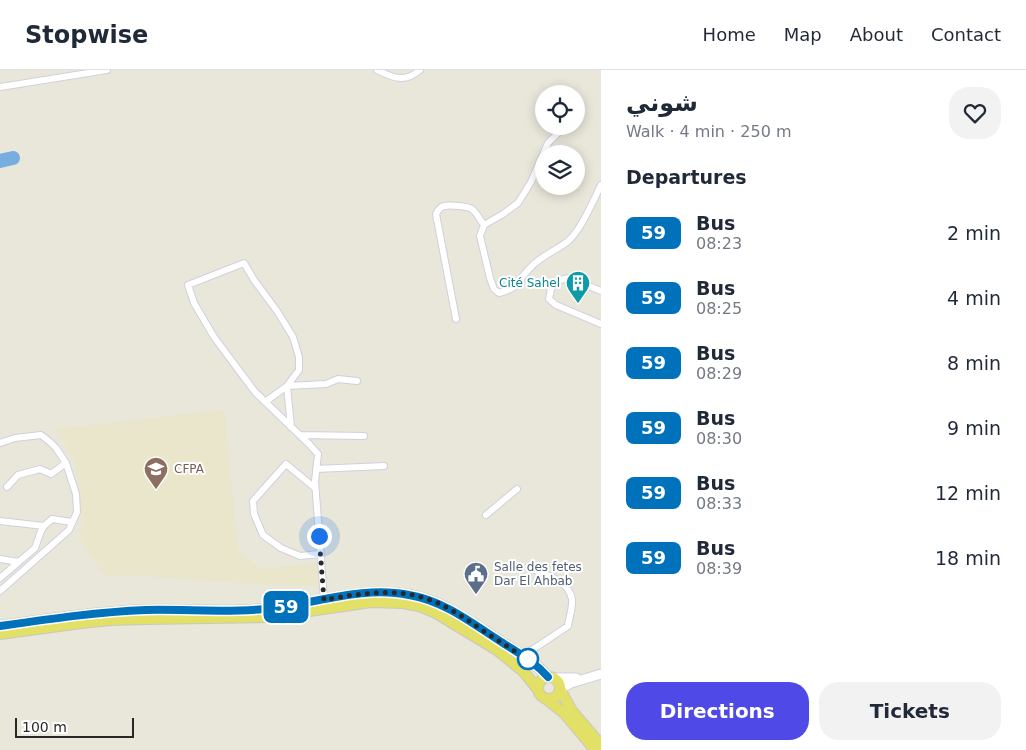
<!DOCTYPE html>
<meta charset="utf-8">
<style>
body{margin:0;font-family:"DejaVu Sans","Noto Sans Arabic",sans-serif;background:#f2f2f3;color:#1f2937;height:100vh;display:flex;flex-direction:column;font-size:19px;white-space:nowrap}
*{box-sizing:border-box;margin:0}
p{font-size:16px;color:#747a83}
.icon{flex:none;width:28px;height:28px;fill:none;stroke:currentColor;stroke-width:2;stroke-linecap:round;stroke-linejoin:round}
.map{position:relative;flex:1;overflow:hidden}
.details{display:flex;flex-direction:column;background:#fff;width:425px}
.details>*{flex:none}
.badge{padding:0 10px;border-radius:8px;font-size:18px;line-height:32px}
.buttons{position:absolute;left:535px;top:15px;display:grid;gap:10px}
.buttons a{display:grid;place-items:center;width:50px;height:50px;border-radius:50%;background:#fff;box-shadow:0 2px 12px #0003;font-size:25px}
.scale{position:absolute;left:15px;bottom:12px;width:119px;box-sizing:border-box;padding-left:5px;border:2px solid #282828;border-top:0;font-size:14px;line-height:18px;white-space:nowrap;color:#282828;-webkit-text-stroke:4px #fff;paint-order:stroke}
.you{position:absolute;width:25px;height:25px;margin:-12px;border:4px solid #fff;border-radius:50%;background:#1a73e8;box-shadow:0 0 0 8px #1a73e833}
.map>.badge{position:absolute;translate:-50% -50%;box-shadow:0 0 0 2px #fff}
h2{padding:0 25px;font-size:19px;line-height:45px}
.round{display:grid;place-items:center;flex:none;width:52px;height:52px;border-radius:20px;background:#f2f2f3}
.head{display:flex;align-items:center;justify-content:space-between;height:85px;padding:0 25px}
h1{font-size:24px;font-weight:700;line-height:38px}
.action{display:flex;gap:10px;margin-top:auto;padding:10px 25px}
.action a{flex:1;height:58px;border-radius:20px;background:#4f49e7;color:#fff;font-size:20px;font-weight:700;line-height:58px;text-align:center}
.action a+a{background:#f2f2f3;color:#1f2937}
ul{padding:0;list-style:none}
li{display:flex;align-items:center;gap:15px;height:65px;padding:0 25px}
li div{flex:1}
li b{display:block;font-size:19px}
li em{font-style:normal}
li .badge{min-width:55px;font-weight:700;text-align:center}
header{display:flex;align-items:center;gap:30px;box-sizing:border-box;height:70px;padding:0 25px;background:#fff;border-bottom:1px solid #e0e1e3}
header strong{font-size:24px}
nav{display:flex;gap:28px;margin-inline-start:auto;font-size:18px}
main{display:flex;flex:1;min-height:0}
.map>svg:first-child{display:block}
.education{fill:#e9e6cb}
.lines{fill:none;stroke-linecap:round;stroke-linejoin:round}
.river{stroke:#77ade1;stroke-width:14}
.street-casing{stroke:#d0d0df;stroke-width:8}
.secondary-casing{stroke:#d0d0df;stroke-width:11}
.primary-casing{stroke:#c7c7c7;stroke-width:12}
.street{stroke:#fff;stroke-width:6}
.secondary{stroke:#fff;stroke-width:9}
.primary{stroke:#e2e067;stroke-width:10}
.line-casing{stroke:#fff;stroke-width:11}
.line{stroke:#0072bc;stroke-width:8}
.walk{stroke:#282828;stroke-width:5;stroke-dasharray:0 9}
.stop-dot{fill:#fff;stroke:#0072bc;stroke-width:2.5}
.labels{text-anchor:middle;dominant-baseline:central;stroke-width:4;stroke-linejoin:round;paint-order:stroke}
.culture-label{font-size:12px;fill:#0d838f;stroke:#fff;text-anchor:end}
.education-label{font-size:12px;fill:#785e54;stroke:#fff;text-anchor:start}
.service-label{font-size:12px;fill:#4e5e75;stroke:#fff;text-anchor:start}
</style>
<header>
<strong>Stopwise</strong>
<nav><a>Home</a><a>Map</a><a>About</a><a>Contact</a></nav>
</header>
<main>
<div class="map">
<svg width="601" height="680" viewBox="0 0 601 680">
<rect width="100%" height="100%" fill="#e9e6da"/>
<path class="education" d="M224,340L238,479L261,499L316,493L320,516L251,514L145,506H106L88,483L80,468L79,460L83,451L75,390L56,359Z"/>
<g class="lines">
<path class="river" d="M0,91L13,88"/>
<defs>
<path id="street" d="M377,0C393,8 405,13 420,0
M0,17L107,0
M562,59L548,73L531,112L518,133L503,144L484,155L480,166L490,208L494,219L499,223C519,219 518,209 531,197C541,186 555,181 567,172C580,162 593,131 601,115
M601,221L569,208L560,210L551,219L549,229L556,235L601,254
M456,249L436,144C438,140 440,137 444,136C450,135 467,136 472,139C477,143 480,150 484,155
M265,332L287,316L299,300V287L293,267L277,241L254,210L244,193L188,215L194,233L214,267L255,322L309,374L318,384L315,411L324,530
M291,357L287,316L326,314L338,309L357,311
M300,365L364,366
M0,373L15,368L41,365L50,372L56,378L66,393L76,424L77,442L69,460L0,521
M316,399L384,396
M7,417L18,405L40,399L51,404L66,393
M315,418L286,394L253,431L254,444L263,465L281,478L300,486L320,484
M486,445L517,419
M0,451L44,456
M0,489L19,492
M0,508L35,478L41,461L44,456L52,449L72,452
M523,586L568,556C569,548 573,537 572,529C568,510 547,505 532,499"/>
<path id="secondary" d="M554,608H576
M560,619L571,613L601,604"/>
<path id="primary" d="M0,556C49,549 97,542 146,540C185,539 225,543 264,539C312,535 361,516 409,525C445,531 473,554 503,573C518,583 535,592 548,607
M0,564L81,553L111,550L145,549L268,547L371,532L403,533L419,536L436,543L497,580L524,602L538,620
M538 618a11 11 0 1 1 22 0a11 11 0 1 1-22 0Z
M560,619L572,641L601,675
M545,628L564,643L595,680"/>
</defs>
<use href="#street" class="street-casing"/>
<use href="#secondary" class="secondary-casing"/>
<use href="#primary" class="primary-casing"/>
<use href="#street" class="street"/>
<use href="#secondary" class="secondary"/>
<use href="#primary" class="primary"/>
</g>
<g class="lines">
<defs>
<path id="line" d="M0,556C49,549 97,542 146,540C185,539 225,543 264,539C312,535 361,515 409,525C445,531 473,554 503,573C518,583 535,592 548,607"/>
</defs>
<use href="#line" class="line-casing"/>
<use href="#line" class="line"/>
<path class="walk" d="M319,466L324,530C351,525 379,520 407,524C436,528 459,544 482,560C498,570 514,581 530,591L528,589"/>
</g>
<defs>
<symbol id="building-pin" viewBox="-11 -11 22 30"><path d="M0 17L-7.5 6A9.5 9.5 0 1 1 7.5 6Z" fill="#0f9aa8" stroke="#fff"/><path d="M-4-6H4V6H1V3H-1V6H-4ZM-2.5-4.3h1.7v1.8h-1.7ZM.8-4.3h1.7v1.8H.8ZM-2.5-1h1.7V.8h-1.7ZM.8-1h1.7V.8H.8Z" fill="#fff"/></symbol>
<symbol id="university-pin" viewBox="-11 -11 22 30"><path d="M0 17L-7.5 6A9.5 9.5 0 1 1 7.5 6Z" fill="#8d6e63" stroke="#fff"/><path d="M0-5L7-2L0 1L-7-2ZM-4 1L0 2.5L4 1V4Q0 6-4 4Z" fill="#fff"/></symbol>
<symbol id="civic-pin" viewBox="-11 -11 22 30"><path d="M0 17L-7.5 6A9.5 9.5 0 1 1 7.5 6Z" fill="#5c6f8a" stroke="#fff"/><path d="M-.6-6.5H3V-4.5H.6V-3L4-1V1h2V6H-6V1h2V-1L-.6-3ZM-1.2 2.5V6h2.4V2.5Z" fill="#fff"/></symbol>
</defs>
<g fill-rule="evenodd">
<use href="#building-pin" x="564" y="199" width="28" height="38"/>
<use href="#university-pin" x="142" y="385" width="28" height="38"/>
<use href="#civic-pin" x="462" y="490" width="28" height="38"/>
</g>
<circle class="stop-dot" cx="528" cy="589" r="10"/>
<g class="labels">
<g class="culture-label">
<text x="560" y="213">Cité Sahel</text>
</g>
<g class="education-label">
<text x="174" y="399">CFPA</text>
</g>
<g class="service-label">
<text x="494" y="497">Salle des fetes<tspan x="494" dy="14">Dar El Ahbab</tspan></text>
</g>
</g>
</svg>
<div class="buttons">
<a><svg class="icon" aria-label="locate" viewBox="0 0 24 24"><circle cx="12" cy="12" r="6"/><path d="M12 2v4M12 18v4M2 12h4M18 12h4"/></svg></a>
<a><svg class="icon" aria-label="layers" viewBox="0 0 24 24"><path d="M12 4l9 5-9 5-9-5zM3 14l9 5 9-5"/></svg></a>
</div>
<div class="scale">100 m</div>
<div class="you" style="left:319px;top:466px"></div>
<b class="badge" style="left:286px;top:537px;background:#0072bc;color:#fff">59</b>
</div>
<section class="details">
<div class="head"><div><h1>شوني</h1><p>Walk · 4 min · 250 m</p></div><a class="round"><svg class="icon" aria-label="heart" viewBox="0 0 24 24"><path d="M12 20l-8-8c-3-5 5-10 8-4 3-6 11-1 8 4z"/></svg></a></div>
<h2>Departures</h2>
<ul>
<li><span class="badge" style="background:#0072bc;color:#fff">59</span><div><b>Bus</b><p>08:23</p></div><em>2 min</em></li>
<li><span class="badge" style="background:#0072bc;color:#fff">59</span><div><b>Bus</b><p>08:25</p></div><em>4 min</em></li>
<li><span class="badge" style="background:#0072bc;color:#fff">59</span><div><b>Bus</b><p>08:29</p></div><em>8 min</em></li>
<li><span class="badge" style="background:#0072bc;color:#fff">59</span><div><b>Bus</b><p>08:30</p></div><em>9 min</em></li>
<li><span class="badge" style="background:#0072bc;color:#fff">59</span><div><b>Bus</b><p>08:33</p></div><em>12 min</em></li>
<li><span class="badge" style="background:#0072bc;color:#fff">59</span><div><b>Bus</b><p>08:39</p></div><em>18 min</em></li>
</ul>
<div class="action"><a>Directions</a><a>Tickets</a></div>
</section>
</main>
